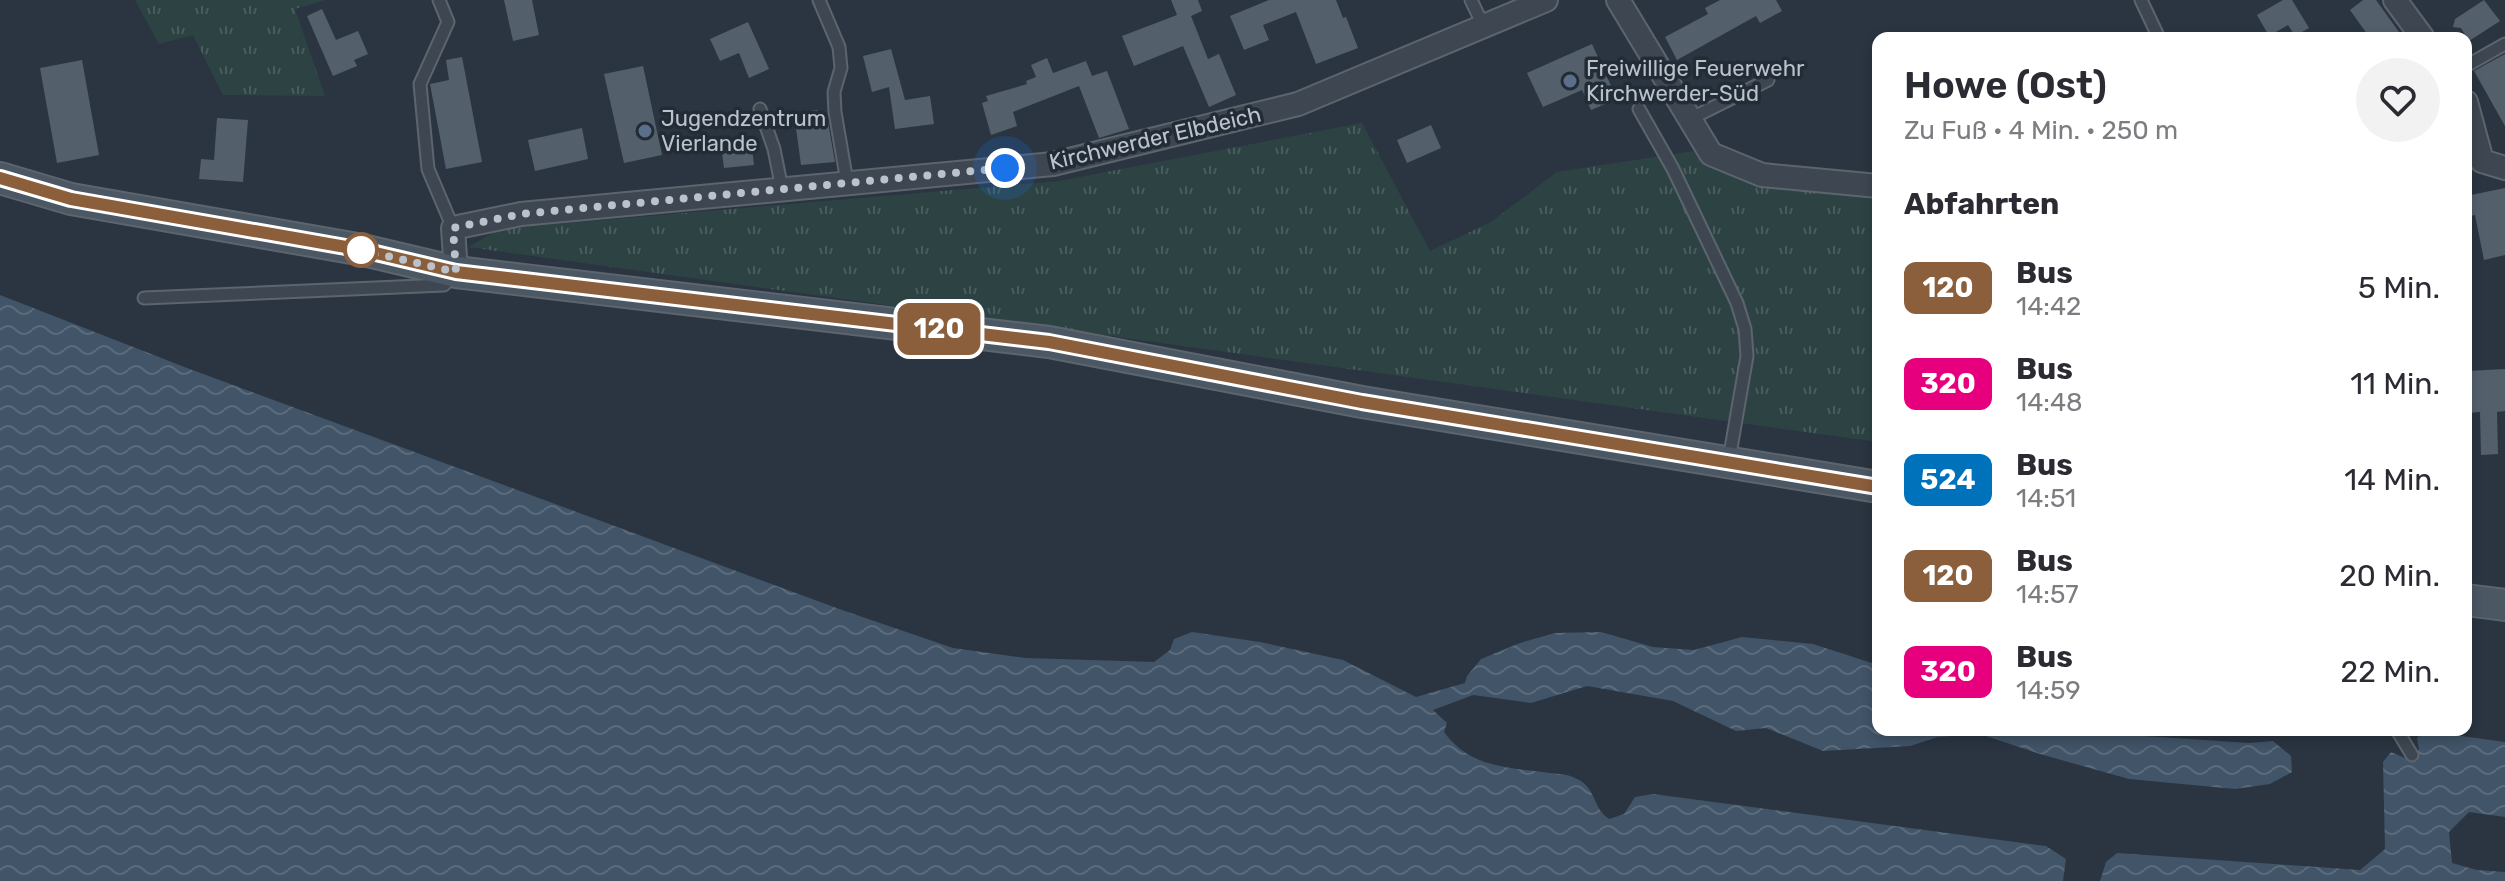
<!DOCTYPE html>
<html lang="de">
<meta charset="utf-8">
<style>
body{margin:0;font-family:Rubik,sans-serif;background:#f2f2f3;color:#2b2b33;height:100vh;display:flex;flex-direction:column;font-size:30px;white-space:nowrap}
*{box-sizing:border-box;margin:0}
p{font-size:26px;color:#7c7c81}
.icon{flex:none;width:44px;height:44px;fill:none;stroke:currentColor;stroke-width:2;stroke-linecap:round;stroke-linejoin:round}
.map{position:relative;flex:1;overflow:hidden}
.sheet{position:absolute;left:1872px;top:32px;width:600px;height:704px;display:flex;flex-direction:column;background:#fff;border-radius:16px;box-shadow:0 4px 12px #0003}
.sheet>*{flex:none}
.badge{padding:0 16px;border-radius:12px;font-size:28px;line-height:52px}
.you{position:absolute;width:40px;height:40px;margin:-20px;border:6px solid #fff;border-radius:50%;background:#1a73e8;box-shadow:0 0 0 12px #1a73e833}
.map>.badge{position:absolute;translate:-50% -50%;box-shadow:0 0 0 4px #fff}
h2{padding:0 32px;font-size:30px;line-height:72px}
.round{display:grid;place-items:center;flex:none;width:84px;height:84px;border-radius:42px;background:#f2f2f3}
.headline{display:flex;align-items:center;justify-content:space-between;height:136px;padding:0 32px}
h1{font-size:38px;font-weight:600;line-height:60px}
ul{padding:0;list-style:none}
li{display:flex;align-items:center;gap:24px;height:96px;padding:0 32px}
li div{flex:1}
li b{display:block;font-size:30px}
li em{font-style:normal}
li .badge{min-width:88px;font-weight:700;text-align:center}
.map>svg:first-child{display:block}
.grass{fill:url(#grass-tufts)}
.water{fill:url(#water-waves)}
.building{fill:#53606c}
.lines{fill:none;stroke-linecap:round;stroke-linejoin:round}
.lane-casing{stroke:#5c656e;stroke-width:15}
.street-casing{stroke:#5c656e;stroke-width:26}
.secondary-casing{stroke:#5c656e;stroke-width:34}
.lane{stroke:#3e4751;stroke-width:11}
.street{stroke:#3e4751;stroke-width:22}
.secondary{stroke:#4c5764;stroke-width:30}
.line-casing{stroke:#fff;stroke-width:18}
.line{stroke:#8b5e3c;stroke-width:12}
.walk{stroke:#bbc2cb;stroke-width:8;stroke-dasharray:0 14.4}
.service-dot{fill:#5c6f8a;stroke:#222c36;stroke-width:3}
.stop-dot{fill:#fff;stroke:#8b5e3c;stroke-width:4}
.labels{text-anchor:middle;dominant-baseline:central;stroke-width:7;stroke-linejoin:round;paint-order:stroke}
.poi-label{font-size:22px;fill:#bbc2cb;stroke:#222c36;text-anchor:start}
.street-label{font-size:22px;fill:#bbc2cb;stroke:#222c36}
</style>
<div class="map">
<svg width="2505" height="881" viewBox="0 0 2505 881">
<defs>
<pattern id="grass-tufts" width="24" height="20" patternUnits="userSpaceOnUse" patternTransform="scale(2)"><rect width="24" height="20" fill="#2d4343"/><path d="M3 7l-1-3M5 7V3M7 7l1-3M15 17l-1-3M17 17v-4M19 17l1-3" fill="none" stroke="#4a5c5d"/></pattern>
<pattern id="water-waves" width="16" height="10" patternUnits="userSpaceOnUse" patternTransform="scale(2)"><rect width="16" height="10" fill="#415468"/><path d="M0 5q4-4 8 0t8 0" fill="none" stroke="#5a6b7c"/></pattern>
</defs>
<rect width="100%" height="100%" fill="#2a3541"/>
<path class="grass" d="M135,0H325L295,9L325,96L223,95L193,35L159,44Z
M1362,123L1430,251L1491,222L1557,172L1701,150L1763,171L1878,178V442L468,247L500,229L1059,181Z"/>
<path class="water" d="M0,295L187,368L842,610L953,648L1026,658L1154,662L1170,650L1174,639L1192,632L1260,642L1343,660L1416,697L1465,683L1467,676L1481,659L1520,643L1555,633L1601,632L1653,647L1694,650L1742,637L1813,644L1878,665V730H2120L2129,735L2249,743L2273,741L2291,756L2292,772L2270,784L2235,789L2129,779L2040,754L1980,734L1938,737L1910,746L1823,751L1766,728L1736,731L1673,701L1587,686L1531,703L1473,695L1433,710L1447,723L1444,732C1471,769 1509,767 1550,773C1558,774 1568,774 1575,778C1597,787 1591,806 1609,819L1624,814L1635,797L1653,794L2046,846L2066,859L2063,881H0Z
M2432,732L2505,742V817L2469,812L2449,832L2452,863L2477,870L2505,872V881H2100L2106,862L2117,853L2360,870L2385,849L2383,762L2391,752L2405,758L2419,750L2417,738L2422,733Z"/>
<path class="building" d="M504,0H532L539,35L513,41Z
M1171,0H1198L1202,11L1191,16L1208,59L1219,54L1236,95L1209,107L1183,46L1134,66L1122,36L1177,15Z
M1269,0H1336L1343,18L1346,17L1358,48L1316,64L1296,12L1263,25L1269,40L1244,50L1230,16Z
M1720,0H1776L1782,11L1760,23L1756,16L1677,60L1665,37L1708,14L1705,8Z
M2283,0H2292L2309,28L2295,36L2288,25L2269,36L2257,15Z
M2363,0H2376L2399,32L2391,38H2370L2350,10Z
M2484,0L2500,21L2469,41L2461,28L2453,27L2455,19Z
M322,9L336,40L358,31L368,54L354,60L357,66L333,76L307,16Z
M748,22L769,69L749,78L739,53L720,61L710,39Z
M1592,44L1617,99L1591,110L1582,90L1543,107L1527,73Z
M891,49L905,100L930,96L934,124L895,129L889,87L872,92L863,56Z
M2505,54V126L2474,71Z
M462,57L482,162L446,169L430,84L449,80L446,60Z
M1047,58L1053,73L1086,61L1092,76L1107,71L1129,129L1099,138L1079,86L1013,112L1017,126L991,135L982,103L988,101L986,96L1027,84L1026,81L1036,77L1031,65Z
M82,60L99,155L57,163L40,68Z
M643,66L662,155L624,163L604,74Z
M817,110L819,124L828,122L835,162L801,165L794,113Z
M217,118L248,120L243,182L199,179L201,159L214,160Z
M1431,125L1441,148L1407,163L1397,140Z
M582,128L588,159L535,171L528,140Z
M751,141L754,165L724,168L721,145Z
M2505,188V255L2484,260L2475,215L2466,217V196Z
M2505,369V411L2497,412L2498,454L2481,455L2480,412L2467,413L2466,371Z"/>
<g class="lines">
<defs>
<path id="lane" d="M439,0L448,22L420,84L428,169L453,228
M819,0L839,47L841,68L834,92L835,112L847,182
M1471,0L1483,25
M2141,0L2159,38
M2466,66L2505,44
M760,109L774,149L782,189
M1639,109L1673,169L1737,303L1745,329L1747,356L1729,460
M1690,119L1768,80
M144,298L444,285L454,274
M2397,730L2412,755"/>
<path id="street" d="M1618,0L1711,154L1762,175L1878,186
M2395,0L2423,38
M2466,102L2482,161L2505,168
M456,272L453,228L521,214L1053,164L1298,104L1546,0"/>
<path id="secondary" d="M0,178L71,199L363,250L456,272L1049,342L1362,402L1878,487
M2466,600L2505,605"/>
</defs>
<use href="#lane" class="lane-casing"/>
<use href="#street" class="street-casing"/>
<use href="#secondary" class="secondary-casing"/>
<use href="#lane" class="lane"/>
<use href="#street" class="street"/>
<use href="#secondary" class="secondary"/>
</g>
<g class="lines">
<defs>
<path id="line" d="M0,178L71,199L363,250L456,272L1049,342L1362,402L1878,487"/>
</defs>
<use href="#line" class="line-casing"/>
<use href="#line" class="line"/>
<path class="walk" d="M361,250L456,272L453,228L521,214L1005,168"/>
</g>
<g class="service-dot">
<circle cx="1570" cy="81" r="8"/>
<circle cx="645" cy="131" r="8"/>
</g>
<circle class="stop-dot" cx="361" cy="250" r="16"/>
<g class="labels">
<g class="poi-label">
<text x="1586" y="68">Freiwillige Feuerwehr<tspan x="1586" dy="25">Kirchwerder-Süd</tspan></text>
<text x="661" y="118">Jugendzentrum<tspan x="661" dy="25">Vierlande</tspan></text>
</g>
<g class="street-label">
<text transform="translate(1155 138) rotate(-13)">Kirchwerder Elbdeich</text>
</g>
</g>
</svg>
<div class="you" style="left:1005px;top:168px"></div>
<b class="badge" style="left:939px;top:329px;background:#8b5e3c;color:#fff">120</b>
<section class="sheet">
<div class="headline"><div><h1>Howe (Ost)</h1><p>Zu Fuß · 4 Min. · 250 m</p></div><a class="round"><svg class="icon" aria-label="heart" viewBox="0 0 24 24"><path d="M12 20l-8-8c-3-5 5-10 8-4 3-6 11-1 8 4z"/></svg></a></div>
<h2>Abfahrten</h2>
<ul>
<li><span class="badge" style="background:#8b5e3c;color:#fff">120</span><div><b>Bus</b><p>14:42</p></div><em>5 Min.</em></li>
<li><span class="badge" style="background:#e6007e;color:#fff">320</span><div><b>Bus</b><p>14:48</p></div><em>11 Min.</em></li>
<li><span class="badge" style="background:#0072bc;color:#fff">524</span><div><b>Bus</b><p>14:51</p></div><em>14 Min.</em></li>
<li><span class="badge" style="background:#8b5e3c;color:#fff">120</span><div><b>Bus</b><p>14:57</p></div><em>20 Min.</em></li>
<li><span class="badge" style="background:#e6007e;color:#fff">320</span><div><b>Bus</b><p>14:59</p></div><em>22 Min.</em></li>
</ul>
</section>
</div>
